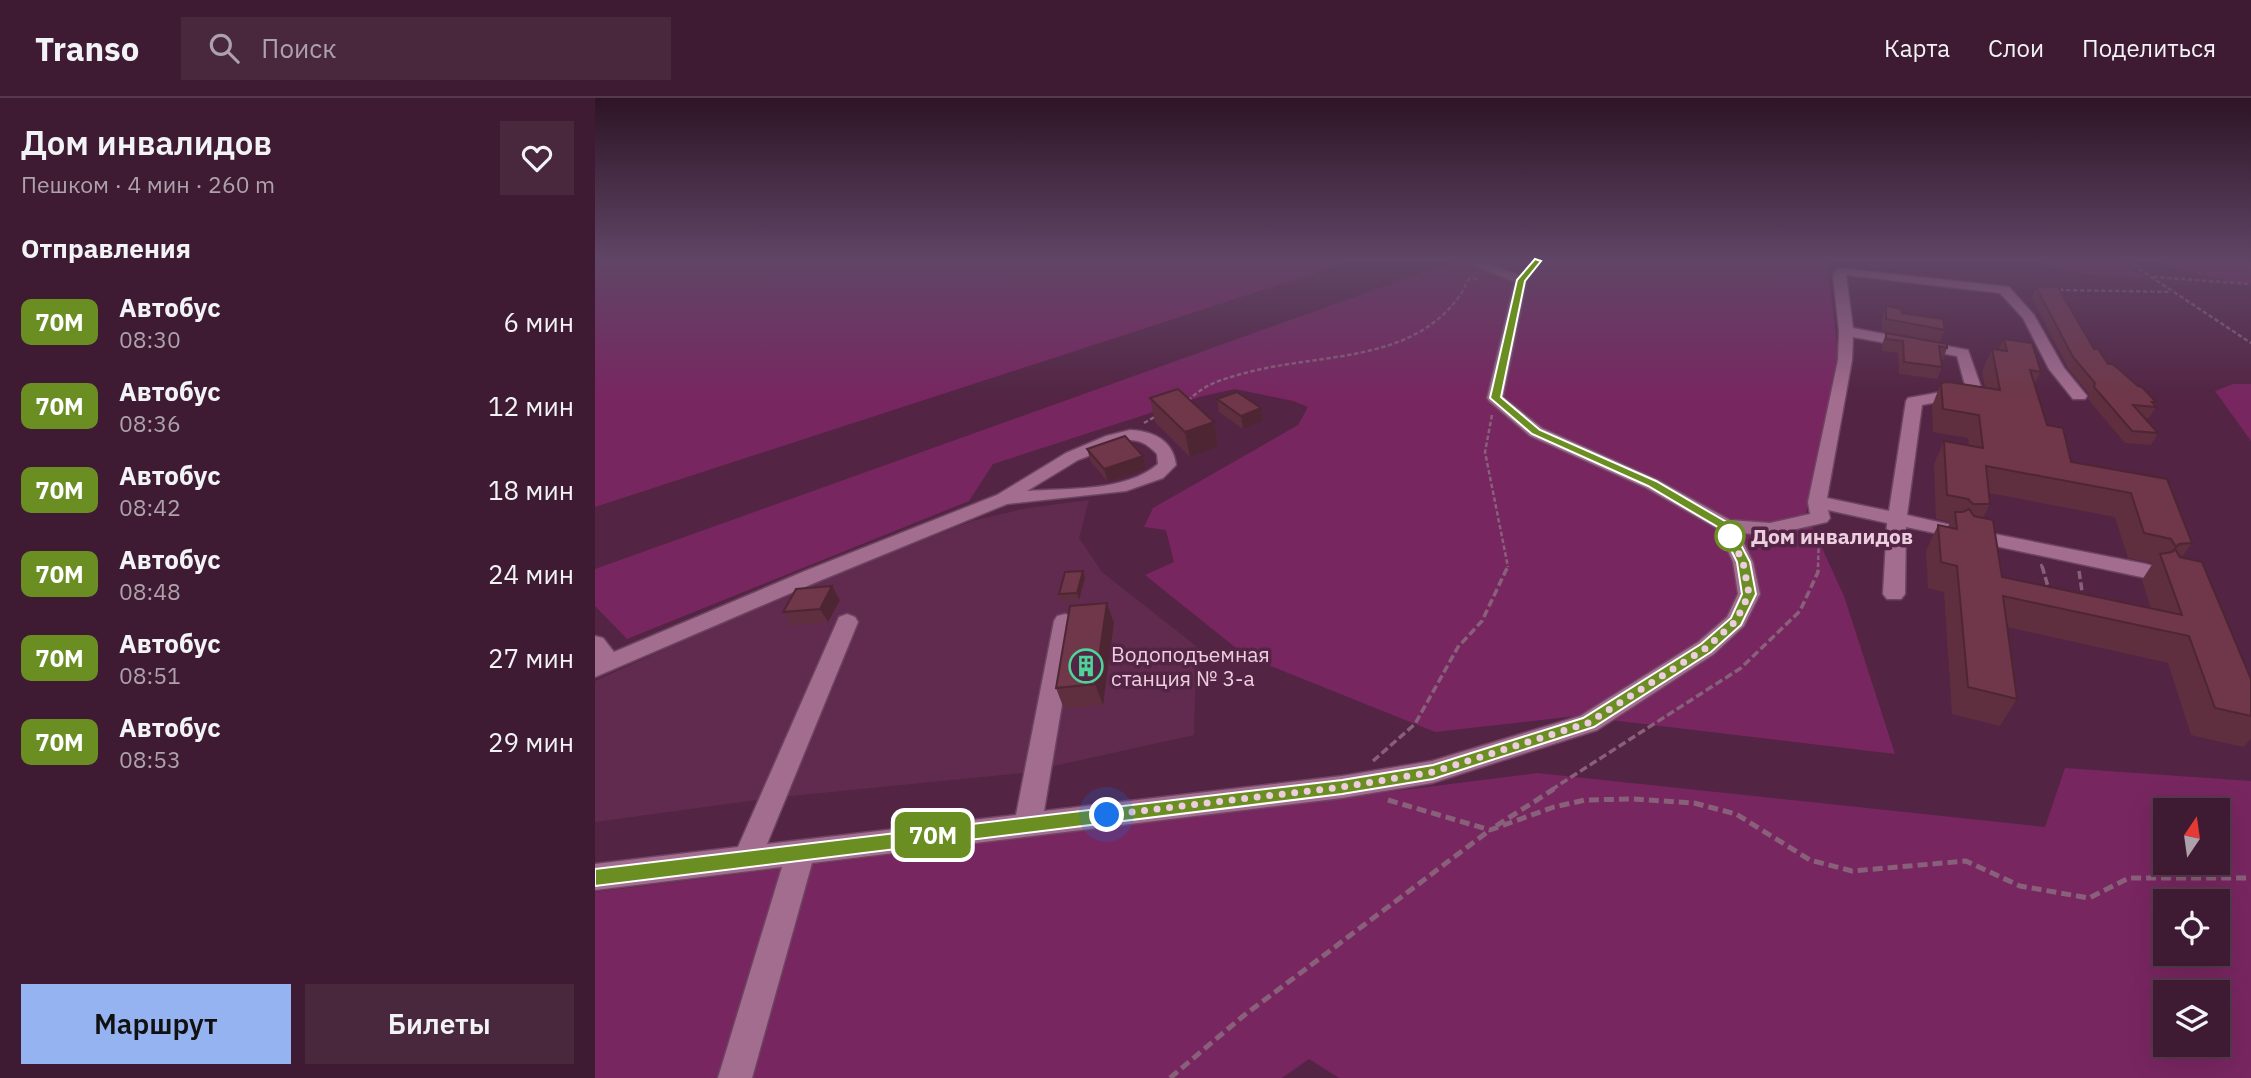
<!DOCTYPE html>
<html lang="ru">
<meta charset="utf-8">
<style>
body{margin:0;font-family:"IBM Plex Sans",sans-serif;background:#49283e;color:#f1f3f6;height:100vh;display:flex;flex-direction:column;font-size:26px;white-space:nowrap}
*{box-sizing:border-box;margin:0}
p{font-size:23px;color:#ada1ac}
.icon{flex:none;width:38px;height:38px;fill:none;stroke:currentColor;stroke-width:2;stroke-linecap:round;stroke-linejoin:round}
.map{position:relative;flex:1;overflow:hidden}
.panel{display:flex;flex-direction:column;background:#3e1b32;width:595px}
.panel>*{flex:none}
.badge{padding:0 14px;border-radius:10px;font-size:24px;line-height:46px}
.needle{width:46px;rotate:13deg}
.buttons{position:absolute;left:1558px;top:700px;display:grid;gap:14px}
.buttons a{display:grid;place-items:center;width:77px;height:77px;border-radius:0px;background:#3e1b32;box-shadow:0 7px 28px #0002,0 0 0 2px #57394d;font-size:35px}
.you{position:absolute;width:35px;height:35px;margin:-18px;border:5px solid #fff;border-radius:50%;background:#1a73e8;box-shadow:0 0 0 10px #1a73e833}
.map>.badge{position:absolute;translate:-50% -50%;box-shadow:0 0 0 4px #fff}
h2{padding:0 21px;font-size:26px;line-height:63px}
.round{display:grid;place-items:center;flex:none;width:74px;height:74px;border-radius:0px;background:#49283e}
.overview{display:flex;align-items:center;justify-content:space-between;height:119px;padding:0 21px}
h1{font-size:33px;font-weight:600;line-height:52px}
.primary-button{display:flex;gap:14px;margin-top:auto;padding:14px 21px}
.primary-button a{flex:1;height:80px;border-radius:0px;background:#95b2f1;color:#111;font-size:28px;font-weight:600;line-height:80px;text-align:center}
.primary-button a+a{background:#49283e;color:#f1f3f6}
ul{padding:0;list-style:none}
li{display:flex;align-items:center;gap:21px;height:84px;padding:0 21px}
li div{flex:1}
li b{display:block;font-size:26px}
li em{font-style:normal}
li .badge{min-width:77px;font-weight:700;text-align:center}
header{display:flex;align-items:center;gap:42px;box-sizing:border-box;height:98px;padding:0 35px;background:#3e1b32;border-bottom:2px solid #57394d}
header strong{font-size:33px}
nav{display:flex;gap:38px;margin-inline-start:auto;font-size:24px}
.search{width:490px;height:63px;background:#49283e;display:flex;align-items:center;gap:18px;box-sizing:border-box;padding:0 24px;border-radius:0px;color:#ada1ac;font-size:26px}
main{display:flex;flex:1;min-height:0}
.map>svg:first-child{display:block}
.built{fill:#612b4f}
.green{fill:#782660;fill-rule:evenodd}
.lines{fill:none;stroke-linecap:round;stroke-linejoin:round}
.minor-casing{stroke:#6d4461;stroke-width:3}
.path-far2{stroke:#89607a;stroke-width:2.5;stroke-dasharray:4.5 2.5;stroke-linecap:butt}
.path-far1{stroke:#89607a;stroke-width:3.5;stroke-dasharray:8 3.5;stroke-linecap:butt}
.path{stroke:#89607a;stroke-width:5;stroke-dasharray:10 5;stroke-linecap:butt}
.minor{fill:#a36d8f;fill-rule:evenodd}
.wall{fill:#5f2f3f;fill-rule:evenodd}
.shaded-wall{fill:#4e2633}
.building{fill:#6f3749;stroke:#4e2633;stroke-width:2}
.line{fill:#6b8e23;stroke:#fff;stroke-width:2}
.walk{stroke:#eccee0;stroke-width:7;stroke-dasharray:0 12.6}
.stop-dot{fill:#fff;stroke:#6b8e23;stroke-width:3.5}
.labels{text-anchor:middle;dominant-baseline:central;stroke-width:7;stroke-linejoin:round;paint-order:stroke}
.stop-label{font-size:21px;font-weight:bold;fill:#eccee0;stroke:#532443;text-anchor:start}
.poi-label{font-size:21px;fill:#eccee0;stroke:#532443;text-anchor:start}
</style>
<header>
<strong>Transo</strong>
<div class="search"><svg class="icon" aria-label="search" viewBox="0 0 24 24"><circle cx="10" cy="10" r="6"/><path d="M15 15l6 6"/></svg>Поиск</div>
<nav><a>Карта</a><a>Слои</a><a>Поделиться</a></nav>
</header>
<main>
<section class="panel">
<div class="overview"><div><h1>Дом инвалидов</h1><p>Пешком · 4 мин · 260 m</p></div><a class="round"><svg class="icon" aria-label="heart" viewBox="0 0 24 24"><path d="M12 20l-8-8c-3-5 5-10 8-4 3-6 11-1 8 4z"/></svg></a></div>
<h2>Отправления</h2>
<ul>
<li><span class="badge" style="background:#6b8e23;color:#fff">70М</span><div><b>Автобус</b><p>08:30</p></div><em>6 мин</em></li>
<li><span class="badge" style="background:#6b8e23;color:#fff">70М</span><div><b>Автобус</b><p>08:36</p></div><em>12 мин</em></li>
<li><span class="badge" style="background:#6b8e23;color:#fff">70М</span><div><b>Автобус</b><p>08:42</p></div><em>18 мин</em></li>
<li><span class="badge" style="background:#6b8e23;color:#fff">70М</span><div><b>Автобус</b><p>08:48</p></div><em>24 мин</em></li>
<li><span class="badge" style="background:#6b8e23;color:#fff">70М</span><div><b>Автобус</b><p>08:51</p></div><em>27 мин</em></li>
<li><span class="badge" style="background:#6b8e23;color:#fff">70М</span><div><b>Автобус</b><p>08:53</p></div><em>29 мин</em></li>
</ul>
<div class="primary-button"><a>Маршрут</a><a>Билеты</a></div>
</section>
<div class="map">
<svg width="1656" height="980" viewBox="0 0 1656 980">
<rect width="100%" height="100%" fill="#532443"/>
<path class="built" d="M494,402L484,440L507,474L601,548L599,637L427,675L176,700L0,724V583L204,490L377,423L433,410Z"/>
<path class="green" d="M0,163H757L0,409Z
M860,163H1232L1244,263L1211,415L1249,498L1300,656L981,618L840,634L651,558L550,477L579,464L571,432L549,429L558,410L703,327L713,309L698,303L640,291L608,298L398,366L374,403L32,541L0,508V471Z
M1433,163H1527L1546,177L1545,180C1522,178 1499,179 1477,174C1461,171 1449,164 1433,163Z
M1564,163H1656V185L1646,186L1571,168Z
M1638,286H1656V343L1620,293Z
M1470,670L1656,683V980H744L714,961L687,980H0V794L942,675L1450,729ZM1570,712H1622V765H1570ZM1570,803H1622V856H1570ZM1570,894H1622V947H1570Z"/>
<g class="lines">
<defs>
<path id="minor" d="M868,163H885L924,177L936,163H948L932,183L908,299L947,330L1063,382L1135,422L1175,425L1215,416L1213,404L1243,262L1244,233L1238,176L1244,170L1414,189L1439,217L1469,270L1492,298L1490,301H1478L1454,271L1428,220L1405,195L1251,177L1258,230L1373,252L1386,289L1373,298L1327,307L1312,417L1361,428L1364,432L1354,438L1311,429L1310,496L1306,501H1292L1288,496L1292,425L1233,412L1235,420L1232,424L1175,437L1144,435L1158,464L1165,496L1149,528L1119,556L1002,632L837,685L747,700L217,765L157,980H123L187,769L0,792V766L143,749L244,519L252,516L260,519L263,524L172,746L421,717L459,523L462,518L470,516L478,518L481,523L449,713L747,678L837,663L985,618L1103,544L1132,519L1143,496L1138,464L1123,431L1051,390L935,338L894,303L892,300L919,184ZM1258,239L1362,258L1370,287L1363,291L1313,300L1311,303L1294,413L1232,400L1257,262Z
M535,332C558,333 578,342 581,367L568,380L531,393L412,406L224,483L0,579V538L8,540L19,554L210,473L402,397L471,355L511,338ZM535,342C548,343 553,347 562,356L563,366C531,394 472,390 432,393L483,362Z
M1374,431L1551,466L1558,468L1561,473L1558,478L1551,480L1367,441L1364,437L1367,433Z"/>
</defs>
<use href="#minor" class="minor-casing"/>
<path class="path-far2" d="M1532,163L1656,245
M1639,163L1656,167
M1558,179L1656,186
M1464,192L1576,194
M593,303C609,286 628,281 650,275C722,255 814,266 863,200C868,194 870,187 874,181H883
M897,317L890,354L913,469
M549,325L563,317
M1446,466L1447,469
M1223,469L1224,436"/>
<path class="path-far1" d="M1447,468L1454,492
M1484,473L1488,500
M778,663L820,626L863,549L887,523L913,468
M956,692L1146,570L1205,513L1223,474V468"/>
<path class="path" d="M793,702L895,732L959,709L990,702L1039,701L1099,705L1141,716L1215,762L1257,773L1371,763L1425,788L1494,800L1534,780H1656
M901,728L959,691
M575,980L647,919L895,732"/>
<use href="#minor" class="minor"/>
</g>
<path class="wall" d="M1268,163H1307L1304,172L1274,171Z
M1441,189L1513,266L1561,304L1560,307L1561,309L1554,320H1550L1563,335L1556,347L1530,345L1493,301L1494,296L1473,270L1437,200Z
M1291,208L1350,232L1345,244L1287,233V220Z
M1291,235L1352,250L1348,262L1346,261L1347,269L1342,281L1304,276L1303,255L1287,253V247Z
M1409,241L1446,274L1439,286L1452,327L1476,364L1572,381L1597,445L1586,460L1656,581V641L1648,649L1596,637L1573,565L1412,529L1422,601L1405,628L1357,616L1349,494L1333,490L1331,453L1343,427L1353,429L1355,424L1341,421L1339,366L1349,343L1374,347L1373,340L1338,334L1337,308L1346,285L1390,290L1387,273L1397,251L1404,252ZM1394,395L1520,419L1533,460L1558,465L1547,482L1556,511L1407,479L1388,420L1395,406Z
M555,300L623,349L595,359L560,324Z
M622,301L666,310L668,323L648,331L624,314Z
M492,351L548,358L551,371L513,384L496,364Z
M490,480L484,502L466,503L464,496Z
M245,502L233,524L197,528L188,514Z
M519,525L508,607L469,611L461,590Z"/>
<path class="shaded-wall" d="M666,310L668,323L648,331L646,318Z
M619,324L623,349L595,359L590,334Z
M548,358L551,371L513,384L509,371Z
M488,473L490,480L484,502L482,495Z
M237,488L245,502L233,524L225,511Z
M512,505L519,525L508,607L500,586Z"/>
<path class="building" d="M1441,189H1463L1499,251H1503L1513,266H1518L1543,288L1547,289L1561,304H1557L1561,309L1538,307L1563,335L1537,333L1499,289L1500,285L1478,259Z
M1291,208L1306,211L1307,215L1348,221L1350,232L1291,221Z
M1291,235L1352,246V250L1344,248L1347,269L1309,264L1308,243L1291,241Z
M1409,241L1437,245L1446,274L1435,272L1452,327L1468,330L1476,364L1572,381L1597,445L1584,446L1581,449L1576,441L1549,435L1536,395L1391,368L1395,406H1378L1373,401L1352,397L1349,343L1388,350L1384,317L1348,311L1346,285L1354,284L1405,292L1397,251L1412,253Z
M583,291L619,324L590,334L555,300Z
M642,294L666,310L646,318L622,301Z
M530,338L548,358L509,371L492,351Z
M1374,411L1379,418L1398,422L1407,479L1587,517L1565,456L1577,454L1580,451L1585,459L1607,464L1656,581V618L1620,610L1594,538L1408,498L1422,601L1373,589L1362,468L1346,464L1343,427L1362,431L1360,414H1368Z
M488,473L482,495L464,496L470,474Z
M237,488L225,511L188,514L201,491Z
M512,505L500,586L461,590L475,508Z"/>
<linearGradient id="sky" x2="0" y2="1"><stop stop-color="#2e1425"/><stop offset="0.54" stop-color="#604566"/><stop offset="1" stop-color="#604566" stop-opacity="0"/></linearGradient>
<rect width="1656" height="300" fill="url(#sky)"/>
<path class="line" d="M940,161L946,163L930,183L906,299L945,332L1061,383L1135,426L1155,464L1161,496L1146,527L1116,554L999,629L838,681L747,696L0,788V771L747,682L838,667L988,620L1106,546L1136,520L1147,496L1142,464L1126,431L1053,388L937,336L895,300L922,182Z"/>
<g class="lines">
<path class="walk" d="M512,717L747,689L838,674L993,625L1111,550L1141,523L1154,496L1148,464L1135,438"/>
</g>
<defs>
<symbol id="building-ring" viewBox="-11 -11 22 22"><circle r="9.5" fill="#532443" stroke="#4ed39a" stroke-width="1.5"/><path d="M-4-6H4V6H1V3H-1V6H-4ZM-2.5-4.3h1.7v1.8h-1.7ZM.8-4.3h1.7v1.8H.8ZM-2.5-1h1.7V.8h-1.7ZM.8-1h1.7V.8H.8Z" fill="#4ed39a"/></symbol>
</defs>
<g fill-rule="evenodd">
<use href="#building-ring" x="472" y="549" width="38" height="38"/>
</g>
<circle class="stop-dot" cx="1135" cy="438" r="14"/>
<g class="labels">
<g class="stop-label">
<text x="1156" y="438">Дом инвалидов</text>
</g>
<g class="poi-label">
<text x="516" y="556">Водоподъемная<tspan x="516" dy="24">станция № 3-а</tspan></text>
</g>
</g>
</svg>
<div class="buttons">
<a><svg class="needle" viewBox="-14 -14 28 28"><path d="M0-13l5 13h-10z" fill="#e53935"/><path d="M0 13l5-13h-10z" fill="#ada1ac"/></svg></a>
<a><svg class="icon" aria-label="locate" viewBox="0 0 24 24"><circle cx="12" cy="12" r="6"/><path d="M12 2v4M12 18v4M2 12h4M18 12h4"/></svg></a>
<a><svg class="icon" aria-label="layers" viewBox="0 0 24 24"><path d="M12 4l9 5-9 5-9-5zM3 14l9 5 9-5"/></svg></a>
</div>
<div class="you" style="left:512px;top:717px"></div>
<b class="badge" style="left:338px;top:737px;background:#6b8e23;color:#fff">70М</b>
</div>
</main>
